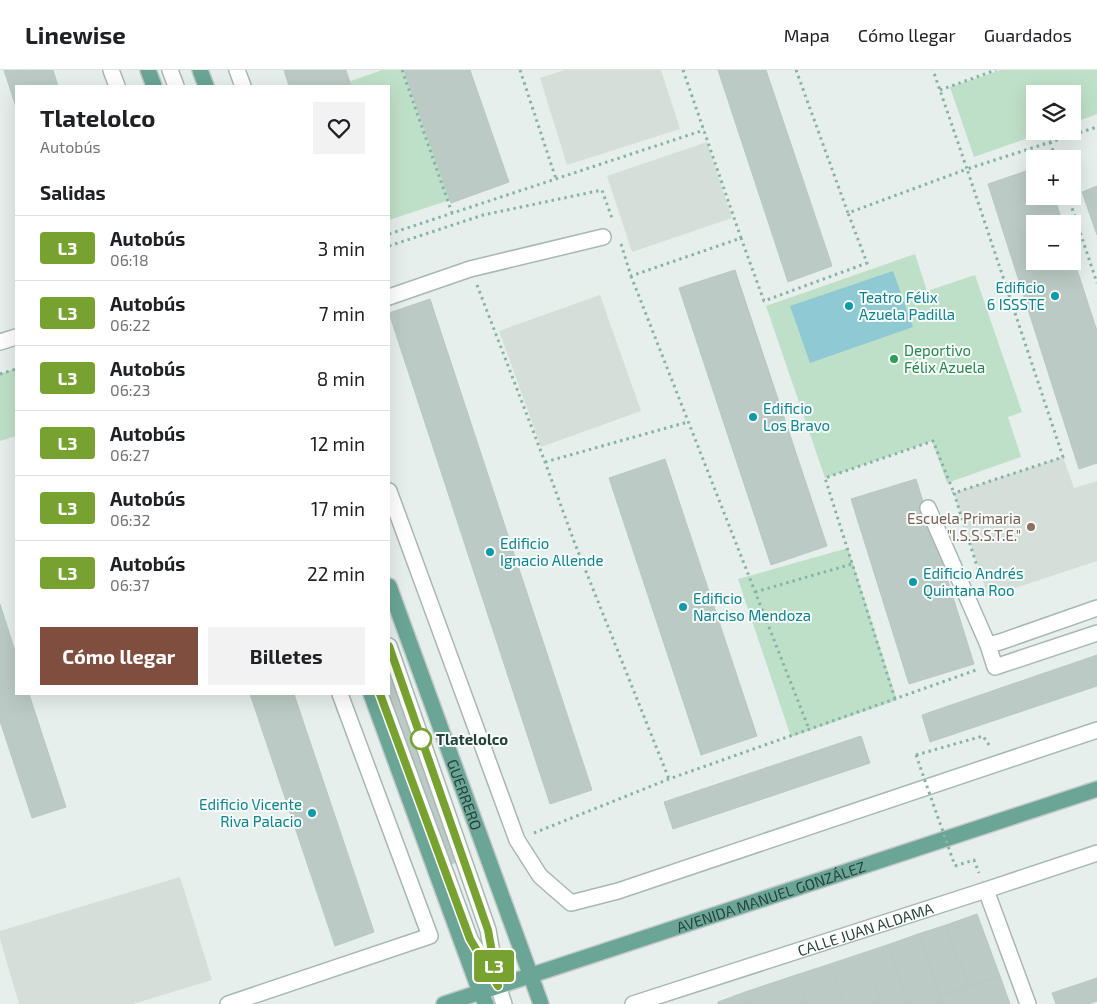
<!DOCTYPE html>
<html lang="es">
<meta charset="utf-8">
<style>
body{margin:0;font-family:"Exo 2",sans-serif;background:#f2f2f2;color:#202124;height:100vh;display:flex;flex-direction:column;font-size:19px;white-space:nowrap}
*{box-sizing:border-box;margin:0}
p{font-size:16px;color:#757577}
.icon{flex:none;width:28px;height:28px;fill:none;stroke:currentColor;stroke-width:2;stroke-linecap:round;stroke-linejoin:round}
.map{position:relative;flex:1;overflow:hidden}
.sheet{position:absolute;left:15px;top:15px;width:375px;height:610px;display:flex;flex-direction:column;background:#fff;border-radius:0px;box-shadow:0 5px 20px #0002}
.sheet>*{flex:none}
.badge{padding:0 10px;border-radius:4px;font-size:18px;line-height:32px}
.buttons{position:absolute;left:1026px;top:15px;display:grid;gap:10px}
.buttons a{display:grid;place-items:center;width:55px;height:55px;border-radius:0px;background:#fff;box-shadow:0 5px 20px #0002;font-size:25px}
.map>.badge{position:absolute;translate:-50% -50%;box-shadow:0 0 0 2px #fff}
h2{padding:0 25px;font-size:19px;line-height:45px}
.round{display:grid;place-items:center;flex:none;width:52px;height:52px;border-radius:0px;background:#f2f2f2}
.headline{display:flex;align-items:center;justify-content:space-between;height:85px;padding:0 25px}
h1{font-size:24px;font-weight:700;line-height:38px}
.action{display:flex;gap:10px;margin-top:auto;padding:10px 25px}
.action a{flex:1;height:58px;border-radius:0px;background:#7f4e3f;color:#fff;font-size:20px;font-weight:700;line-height:58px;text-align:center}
.action a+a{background:#f2f2f2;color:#202124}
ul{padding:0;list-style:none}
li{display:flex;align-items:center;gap:15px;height:65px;padding:0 25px;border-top:1px solid #e0e0e0}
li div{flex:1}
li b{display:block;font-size:19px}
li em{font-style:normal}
li .badge{min-width:55px;font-weight:700;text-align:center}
header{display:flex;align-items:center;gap:30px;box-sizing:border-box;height:70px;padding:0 25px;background:#fff;border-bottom:1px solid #e0e0e0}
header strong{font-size:24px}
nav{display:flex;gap:28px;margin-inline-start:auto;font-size:18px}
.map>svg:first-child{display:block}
.built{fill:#d4dfda}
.green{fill:#bfe0c8}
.water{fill:#8ec9d4}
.building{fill:#bbcac4;stroke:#b8c9c2}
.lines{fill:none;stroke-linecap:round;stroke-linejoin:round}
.minor-casing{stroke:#a8b8b2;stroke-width:18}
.major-casing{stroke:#c2cac8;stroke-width:18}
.path{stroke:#86b3a5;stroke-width:3;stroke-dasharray:2.5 4;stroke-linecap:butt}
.minor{stroke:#fff;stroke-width:15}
.major{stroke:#6aa596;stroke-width:15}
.path-bridge{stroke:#86b3a5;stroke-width:3;stroke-dasharray:2.5 4;stroke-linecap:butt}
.line-casing{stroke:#fff;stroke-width:11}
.line{stroke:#78a22f;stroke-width:8}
.culture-dot{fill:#0f9aa8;stroke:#f7fbf9;stroke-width:2}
.leisure-dot{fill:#2e9e5b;stroke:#f7fbf9;stroke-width:2}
.education-dot{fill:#8d6e63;stroke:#f7fbf9;stroke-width:2}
.stop-dot{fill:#fff;stroke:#78a22f;stroke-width:2.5}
.labels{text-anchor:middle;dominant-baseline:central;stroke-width:4;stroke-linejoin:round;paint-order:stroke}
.culture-label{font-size:15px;fill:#0d838f;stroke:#f7fbf9;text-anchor:start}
.leisure-label{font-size:15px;fill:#27864d;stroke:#f7fbf9;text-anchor:start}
.education-label{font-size:15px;fill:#785e54;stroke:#f7fbf9;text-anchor:end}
.stop-label{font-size:15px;font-weight:bold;fill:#24423a;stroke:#f7fbf9;text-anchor:start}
.street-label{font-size:15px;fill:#24423a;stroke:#f7fbf9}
</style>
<header>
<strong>Linewise</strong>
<nav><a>Mapa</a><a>Cómo llegar</a><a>Guardados</a></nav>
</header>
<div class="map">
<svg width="1097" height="934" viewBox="0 0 1097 934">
<rect width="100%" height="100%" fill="#e6efeb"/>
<path class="built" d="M565,0H661L680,59L567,95L540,8Z
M707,72L732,148L632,182L607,106Z
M600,225L641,341L541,377L499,261Z
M1063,387L1074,418L1097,411V491L988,527L954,423Z
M180,807L212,910L133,934H19L0,869V861Z"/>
<path class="green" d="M382,0H404L450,130L389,150V16H337Z
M1001,0H1097V44L1073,53L1072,24H1035V61H1048L974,87L950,17Z
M915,184L927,221L975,205L1022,342L1008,347L1021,387L947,413L932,371L825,408L766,236Z
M16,298V366L0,371V304Z
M848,478L897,630L791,667L738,509Z"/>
<path class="water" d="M893,201L913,257L810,293L790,236Z"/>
<path class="building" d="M4,0H53L58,16H16V37Z
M284,0H346L351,16H289Z
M404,0H470L509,112L451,133Z
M718,0H766L832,196L788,212Z
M1035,98V126H1054L1063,154H1035V191H1072V184L1097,261V393L1079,399L988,114Z
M1097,116V165L1082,122Z
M735,200L827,476L771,495L679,218Z
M430,229L592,720L550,734L389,243Z
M665,389L757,666L701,685L609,408Z
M916,409L974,594L909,614L851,429Z
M0,534L16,584V624H29L66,737L32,748L0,651Z
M389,577L465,789L442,797L379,624H389Z
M1097,585V616L930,672L922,645Z
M250,624H294L374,862L335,876Z
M861,666L870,693L673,759L664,732Z
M977,844L1000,906L968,916L946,855Z
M946,855L968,916L940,925L918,864Z
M918,864L940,925L944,934H909L887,875Z
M887,875L909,934H881L863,883Z
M863,883L881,934H844L830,894Z
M830,894L844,934H806L796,905Z
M796,905L806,934H753L748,921Z
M1000,906L1010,934H944L940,925Z
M1097,908V931L1089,934H1056L1052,923Z
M748,921L753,934H718V932Z"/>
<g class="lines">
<defs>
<g id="minor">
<path d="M111,0L117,16"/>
<path d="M170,0L176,16"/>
<path d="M237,0L243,16"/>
<path d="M389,227L470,199L603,167"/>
<path d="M0,272L16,267"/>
<path d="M389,421L517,770L540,806L571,833L618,821L1097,660"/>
<path d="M928,438L988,575L1000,572L1097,538"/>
<path d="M988,575L995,597L1097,563"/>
<path d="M389,576L488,860L498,916"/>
<path d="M380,624L470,869L498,916L504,934"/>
<path d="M986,820L1028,934"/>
<path d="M228,934L430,866L340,624"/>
<path id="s1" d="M633,934L986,820L1097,783"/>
</g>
<g id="major">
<path d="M148,0L154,16"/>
<path d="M200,0L206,16"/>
<path id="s2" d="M389,516L541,934"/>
<path d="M371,624L480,922L486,934"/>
<path id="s3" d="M444,934L1097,719"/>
</g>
</defs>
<use href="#minor" class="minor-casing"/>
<use href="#major" class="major-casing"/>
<path class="path" d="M402,0L452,143
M520,0L556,109
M683,0L741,168
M796,0L848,143L967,99L933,0
M940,20L996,0
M1050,72L1056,89
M1068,126L1097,213
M389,164L704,60
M621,174L631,206L741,168L764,231L867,193L848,143
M389,176L483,145L602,120L613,151
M631,206L809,659
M477,215L545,392L575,474L669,709
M0,304L16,299
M545,392L688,352
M980,506L954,423L1063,387L967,99L1097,57
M755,522L852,494
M895,629L825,408L933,371L954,423
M916,685L983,666L991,678
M534,763L669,709L979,599
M955,796L974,790L979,803"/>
<use href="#minor" class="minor"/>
<use href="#major" class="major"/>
<path class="path-bridge" d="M916,685L955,796"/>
</g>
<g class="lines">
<defs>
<path id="line" d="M380,624L470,869L498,916L488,860L389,576"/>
</defs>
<use href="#line" class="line-casing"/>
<use href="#line" class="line"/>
</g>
<g class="culture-dot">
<circle cx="1055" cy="226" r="5"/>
<circle cx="849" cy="236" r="5"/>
<circle cx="753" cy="347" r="5"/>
<circle cx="490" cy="482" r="5"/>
<circle cx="913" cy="512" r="5"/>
<circle cx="683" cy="537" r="5"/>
<circle cx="312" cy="743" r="5"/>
</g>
<circle class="leisure-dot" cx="894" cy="289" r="5"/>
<circle class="education-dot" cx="1031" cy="457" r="5"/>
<circle class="stop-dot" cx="421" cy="669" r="10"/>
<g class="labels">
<g class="culture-label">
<text x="1045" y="217" text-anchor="end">Edificio<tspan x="1045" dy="17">6 ISSSTE</tspan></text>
<text x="859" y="227">Teatro Félix<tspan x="859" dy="17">Azuela Padilla</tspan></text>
<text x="763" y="338">Edificio<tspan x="763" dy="17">Los Bravo</tspan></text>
<text x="500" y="473">Edificio<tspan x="500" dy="17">Ignacio Allende</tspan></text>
<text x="923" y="503">Edificio Andrés<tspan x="923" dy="17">Quintana Roo</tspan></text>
<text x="693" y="528">Edificio<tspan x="693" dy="17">Narciso Mendoza</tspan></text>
<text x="302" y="734" text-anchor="end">Edificio Vicente<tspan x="302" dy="17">Riva Palacio</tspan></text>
</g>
<g class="leisure-label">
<text x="904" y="280">Deportivo<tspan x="904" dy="17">Félix Azuela</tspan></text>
</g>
<g class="education-label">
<text x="1021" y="448">Escuela Primaria<tspan x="1021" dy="17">"I.S.S.S.T.E."</tspan></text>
</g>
<g class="stop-label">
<text x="436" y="669">Tlatelolco</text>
</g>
<g class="street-label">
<text stroke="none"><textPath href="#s2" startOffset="222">GUERRERO</textPath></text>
<text stroke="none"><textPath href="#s3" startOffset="344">AVENIDA MANUEL GONZÁLEZ</textPath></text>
<text stroke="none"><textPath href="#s1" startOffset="244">CALLE JUAN ALDAMA</textPath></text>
</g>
</g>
</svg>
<div class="buttons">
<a><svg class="icon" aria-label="layers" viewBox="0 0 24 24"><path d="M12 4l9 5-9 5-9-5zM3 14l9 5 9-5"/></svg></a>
<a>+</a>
<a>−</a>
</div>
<b class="badge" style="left:494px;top:896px;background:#78a22f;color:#fff">L3</b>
<section class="sheet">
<div class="headline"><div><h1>Tlatelolco</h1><p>Autobús</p></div><a class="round"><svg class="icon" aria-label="heart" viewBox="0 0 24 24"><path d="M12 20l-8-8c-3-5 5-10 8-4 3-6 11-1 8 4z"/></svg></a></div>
<h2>Salidas</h2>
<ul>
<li><span class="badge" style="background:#78a22f;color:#fff">L3</span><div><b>Autobús</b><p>06:18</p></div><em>3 min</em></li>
<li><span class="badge" style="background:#78a22f;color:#fff">L3</span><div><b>Autobús</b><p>06:22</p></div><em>7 min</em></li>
<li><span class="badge" style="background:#78a22f;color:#fff">L3</span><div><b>Autobús</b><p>06:23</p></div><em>8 min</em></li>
<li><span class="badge" style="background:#78a22f;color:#fff">L3</span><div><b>Autobús</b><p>06:27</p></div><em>12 min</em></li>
<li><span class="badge" style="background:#78a22f;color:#fff">L3</span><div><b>Autobús</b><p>06:32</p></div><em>17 min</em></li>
<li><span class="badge" style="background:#78a22f;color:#fff">L3</span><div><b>Autobús</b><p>06:37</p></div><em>22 min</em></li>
</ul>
<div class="action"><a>Cómo llegar</a><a>Billetes</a></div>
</section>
</div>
